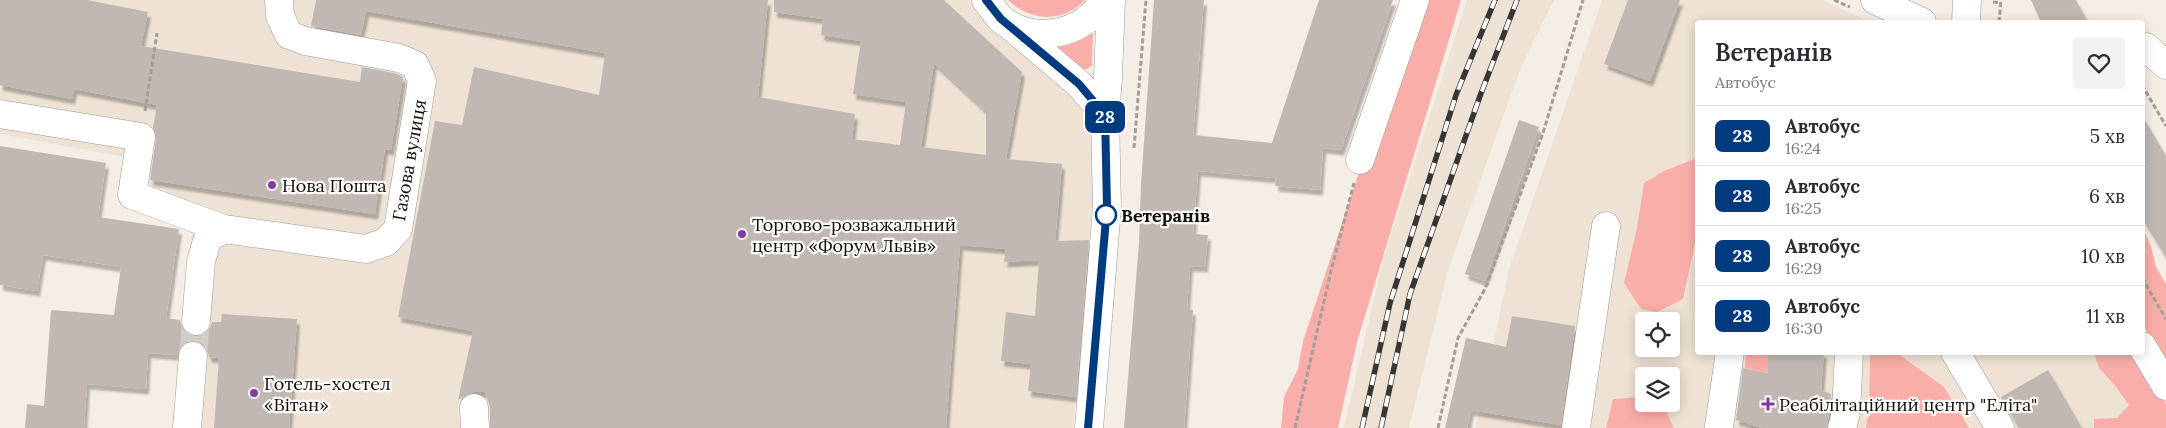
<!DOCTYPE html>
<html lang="uk">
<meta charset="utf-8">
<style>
body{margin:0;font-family:Lora,serif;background:#f2f2f3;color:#2b2b33;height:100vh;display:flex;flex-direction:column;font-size:19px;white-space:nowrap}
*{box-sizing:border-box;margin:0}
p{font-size:16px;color:#7c7c81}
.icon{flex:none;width:28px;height:28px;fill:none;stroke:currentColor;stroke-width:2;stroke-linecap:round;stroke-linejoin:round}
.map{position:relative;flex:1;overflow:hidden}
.side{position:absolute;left:1695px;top:20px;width:450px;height:335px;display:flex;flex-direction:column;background:#fff;border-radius:5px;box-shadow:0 2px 12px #0003}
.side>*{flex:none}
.badge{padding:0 10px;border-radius:8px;font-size:18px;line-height:32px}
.buttons{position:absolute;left:1635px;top:312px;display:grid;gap:10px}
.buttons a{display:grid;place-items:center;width:45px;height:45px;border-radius:5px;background:#fff;box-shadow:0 2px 12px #0003;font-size:25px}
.map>.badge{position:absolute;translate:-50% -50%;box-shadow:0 0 0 2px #fff}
.round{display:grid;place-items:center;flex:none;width:52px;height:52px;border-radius:5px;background:#f2f2f3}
.summary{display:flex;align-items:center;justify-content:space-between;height:85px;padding:0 20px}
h1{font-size:24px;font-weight:600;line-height:38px}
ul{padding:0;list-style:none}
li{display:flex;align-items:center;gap:15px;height:60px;padding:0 20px;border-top:1px solid #e1e1e2}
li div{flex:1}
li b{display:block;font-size:19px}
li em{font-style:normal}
li .badge{min-width:55px;font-weight:700;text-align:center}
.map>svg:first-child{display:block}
.built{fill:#eee2d4;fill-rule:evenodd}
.green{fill:#faaea9}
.building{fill:#c1b8b3;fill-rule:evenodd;filter:url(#shadow)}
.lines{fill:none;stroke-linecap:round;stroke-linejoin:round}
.minor-tunnel{stroke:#d3cdc6;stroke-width:28;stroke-dasharray:28 14;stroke-linecap:butt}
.minor-casing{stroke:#9f9991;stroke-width:29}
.path{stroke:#a39e98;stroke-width:3;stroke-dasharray:5 2.5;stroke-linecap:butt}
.minor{stroke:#fff;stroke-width:28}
.rail-casing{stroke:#383632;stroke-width:5.5}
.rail{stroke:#fefcf9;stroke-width:4;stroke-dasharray:11;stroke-linecap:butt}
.line-casing{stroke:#fff;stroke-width:11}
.line{stroke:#003b80;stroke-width:8}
.poi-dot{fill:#8638a9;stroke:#fefcf9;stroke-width:2}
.stop-dot{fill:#fff;stroke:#003b80;stroke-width:2.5}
.labels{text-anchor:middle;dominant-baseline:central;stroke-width:4.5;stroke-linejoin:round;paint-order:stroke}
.street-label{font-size:18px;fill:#12100e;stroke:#fefcf9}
.poi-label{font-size:18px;fill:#12100e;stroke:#fefcf9;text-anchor:start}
.stop-label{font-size:18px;font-weight:bold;fill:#12100e;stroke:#fefcf9;text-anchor:start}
</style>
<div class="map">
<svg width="2166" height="428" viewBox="0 0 2166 428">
<defs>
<filter id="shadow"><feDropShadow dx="3" dy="5.5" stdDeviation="1" flood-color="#0004"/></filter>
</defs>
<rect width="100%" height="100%" fill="#f5eee6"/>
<path class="built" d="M0,0H968L1099,121L1073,428H173L192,230L121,204L124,157L0,134Z
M1467,0H1554L1521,67L1448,270L1409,428H1344L1383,260Z
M1602,0H1823L1870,22H1698V352L2126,353L2166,419V428H1476L1509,269ZM1644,321H1671V349H1644ZM1644,376H1671V404H1644Z"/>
<path class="green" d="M1008,0H1085C1063,23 1031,22 1008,0Z
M1420,0H1461L1357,342L1338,428H1281L1284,397L1298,369L1303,341L1376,121Z
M1093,33L1092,66L1080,72L1050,47L1066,46Z
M1697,158V233L1683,299L1657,312L1641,309L1624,283L1637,228L1644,183L1664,171Z
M2142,227L2151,246L2156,267L2166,284V363L2143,325Z
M1746,353H1768V373L1745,368Z
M1870,353H1897L1944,387L1969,428H1866L1869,410Z
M2094,353H2134L2154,382L2166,404V428H2094V419L2117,418L2129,405L2116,387L2099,368Z
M1644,397V404H1663L1674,428H1606L1613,399Z"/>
<path class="building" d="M0,0H87L148,12L141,46L360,82L362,67L394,73L403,77L391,150L385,149L375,214L150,180L156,139L153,128L157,105L74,89L72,99L0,85Z
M316,0H768L758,97L855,114L852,139L900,145L906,102L853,94L861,41L821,35L823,19L774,12V0H944L1022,72L1006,159L1062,164L1055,241L1089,240L1076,397L1028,391L1031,364L1001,361L1006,312L1035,316L1039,260L1004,262L1006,249L960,245L946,428H490V407L485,392H473L458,400L473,331L398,317L435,121L462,125L474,67L599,95L605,53L366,11L361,35L311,26ZM934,63L986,111V155L921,147Z
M1154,0H1204L1193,135L1272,143L1319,0H1393L1341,150L1323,148L1320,190L1275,186L1276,178L1198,171L1193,234L1208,235L1205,267L1190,266L1187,309L1193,310L1184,428H1124L1139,243L1141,184Z
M1628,0H1680L1650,81L1604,64Z
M2031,0H2076L2088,22H2041Z
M2142,115L2166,156V258L2142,218Z
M1519,120L1539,127L1485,281L1465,274Z
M0,146L106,163L98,217L179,229L166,318L180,320L182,328L188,334L195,337L203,335L209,329L212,322H221L222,314L297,319L289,428H214L219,358L209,357L207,350L202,343L194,340L187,342L180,347L177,355L148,353L146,389L87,384L84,428H25L27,404L44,406L51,310L114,315L121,267L43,255L37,291L0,285Z
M1512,316L1575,326L1561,425L1471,410L1467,428H1445L1466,338L1506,347Z
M1768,352H1824L1821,390L1831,394L1827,428H1763L1736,420L1743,368L1768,373Z
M2048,370L2082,428H2019L2001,397Z"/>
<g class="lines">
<path class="minor-tunnel" d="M193,356L196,321"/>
<defs>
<path id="minor" d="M986,0C991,6 995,13 1000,18C1031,46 1085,35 1104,0
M1875,0L1922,22
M1966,22L1967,0
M1014,29L1079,84L1105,115
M2146,47L2166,65
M0,114L141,137L132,195L224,229
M1360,160L1415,0
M196,321L201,261L208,238L224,229L366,249L386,242L398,229L422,81L415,65L399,58L305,41L289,35L280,16L279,0
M2142,346L2166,386
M1955,352L2000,428
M474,408L475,428
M1719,426L1730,352
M187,428L193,356
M1089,428L1107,207L1105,115L1108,78L1111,0
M1576,428L1606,226
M1842,428L1846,413L1849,352"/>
</defs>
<use href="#minor" class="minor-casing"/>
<path class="path" d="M1834,0L1850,7
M1993,2L2001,3
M1999,22L2001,0
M2142,85L2166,126
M145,111L157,33
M1134,148L1146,0
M2142,278L2166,319
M1295,428L1330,275L1354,183
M1438,428L1458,338L1485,289L1543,133L1583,0"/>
<use href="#minor" class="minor"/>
<defs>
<path id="rail" d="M1362,428L1390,303L1456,95L1495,0
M1381,428L1410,294L1480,96L1517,0"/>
</defs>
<use href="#rail" class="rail-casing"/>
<use href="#rail" class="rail"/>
</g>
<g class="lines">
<defs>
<path id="line" d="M986,0L1001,19L1079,84L1105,115L1107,207L1088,428"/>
</defs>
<use href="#line" class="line-casing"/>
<use href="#line" class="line"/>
</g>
<g class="poi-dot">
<circle cx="272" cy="185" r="5"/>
<circle cx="742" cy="234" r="5"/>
<circle cx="254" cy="393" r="5"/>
<path d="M1765.5 396.5h5v5h5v5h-5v5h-5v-5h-5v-5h5z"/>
</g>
<circle class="stop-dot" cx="1106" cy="215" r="10"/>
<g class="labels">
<g class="street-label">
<text transform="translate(409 160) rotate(-80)">Газова вулиця</text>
</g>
<g class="poi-label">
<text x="282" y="185">Нова Пошта</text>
<text x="752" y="224">Торгово-розважальний<tspan x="752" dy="21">центр «Форум Львів»</tspan></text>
<text x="264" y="383">Готель-хостел<tspan x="264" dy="21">«Вітан»</tspan></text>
<text x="1779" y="404">Реабілітаційний центр "Еліта"</text>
</g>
<g class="stop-label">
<text x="1121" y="215">Ветеранів</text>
</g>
</g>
</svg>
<div class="buttons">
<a><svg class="icon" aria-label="locate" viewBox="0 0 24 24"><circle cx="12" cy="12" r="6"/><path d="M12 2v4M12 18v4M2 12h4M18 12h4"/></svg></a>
<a><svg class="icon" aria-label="layers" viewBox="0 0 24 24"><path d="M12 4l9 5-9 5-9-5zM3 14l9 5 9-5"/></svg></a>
</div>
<b class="badge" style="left:1105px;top:117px;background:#003b80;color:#fff">28</b>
<section class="side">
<div class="summary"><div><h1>Ветеранів</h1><p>Автобус</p></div><a class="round"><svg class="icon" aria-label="heart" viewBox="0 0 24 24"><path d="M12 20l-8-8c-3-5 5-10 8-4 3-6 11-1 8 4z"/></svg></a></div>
<ul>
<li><span class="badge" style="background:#003b80;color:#fff">28</span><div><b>Автобус</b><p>16:24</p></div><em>5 хв</em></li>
<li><span class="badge" style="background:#003b80;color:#fff">28</span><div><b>Автобус</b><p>16:25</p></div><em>6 хв</em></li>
<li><span class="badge" style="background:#003b80;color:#fff">28</span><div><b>Автобус</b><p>16:29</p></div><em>10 хв</em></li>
<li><span class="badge" style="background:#003b80;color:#fff">28</span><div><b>Автобус</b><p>16:30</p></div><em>11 хв</em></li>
</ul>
</section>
</div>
